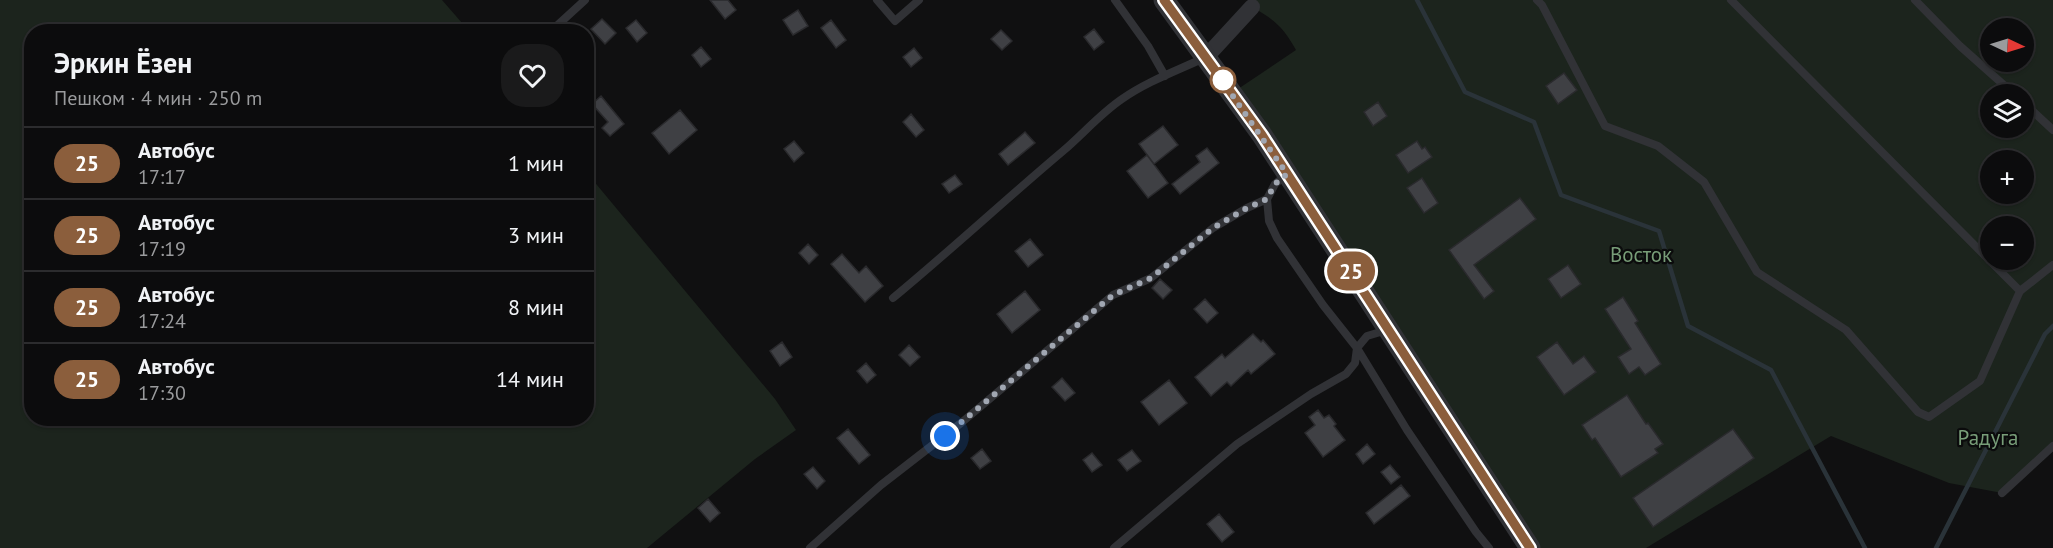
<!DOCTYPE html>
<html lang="ru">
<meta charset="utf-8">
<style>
body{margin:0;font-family:"PT Sans",sans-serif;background:#1a1a1b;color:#f1f3f6;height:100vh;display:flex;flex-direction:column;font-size:22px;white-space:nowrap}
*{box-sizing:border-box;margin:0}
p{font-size:20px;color:#9a9b9d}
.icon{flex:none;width:33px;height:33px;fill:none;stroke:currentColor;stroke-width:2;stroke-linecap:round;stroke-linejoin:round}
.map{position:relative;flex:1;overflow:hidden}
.drawer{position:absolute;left:24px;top:24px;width:570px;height:402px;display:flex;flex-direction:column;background:#0c0c0d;border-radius:24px;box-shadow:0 2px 4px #0004,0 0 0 2px #2c2c2e}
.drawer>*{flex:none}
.badge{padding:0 12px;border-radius:20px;font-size:21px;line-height:39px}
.needle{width:39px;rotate:94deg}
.fabs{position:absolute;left:1980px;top:18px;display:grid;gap:12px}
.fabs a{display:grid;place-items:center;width:54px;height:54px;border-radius:50%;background:#0c0c0d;box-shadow:0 2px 4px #0004,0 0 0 2px #2c2c2e;font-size:30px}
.you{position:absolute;width:30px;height:30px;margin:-15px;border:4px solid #fff;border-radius:50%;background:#1a73e8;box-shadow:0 0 0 9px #1a73e833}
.map>.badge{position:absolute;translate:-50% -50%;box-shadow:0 0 0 3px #fff}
.round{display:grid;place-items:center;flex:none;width:63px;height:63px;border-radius:24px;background:#1a1a1b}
.headline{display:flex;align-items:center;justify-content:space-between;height:102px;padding:0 30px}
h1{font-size:28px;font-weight:700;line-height:45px}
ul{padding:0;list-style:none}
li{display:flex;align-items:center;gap:18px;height:72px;padding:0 30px;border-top:2px solid #2c2c2e}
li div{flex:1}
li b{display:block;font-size:22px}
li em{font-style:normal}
li .badge{min-width:66px;font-weight:700;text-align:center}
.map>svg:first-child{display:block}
.green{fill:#1c241d;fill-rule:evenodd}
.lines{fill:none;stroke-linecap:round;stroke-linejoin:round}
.stream{stroke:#2a3339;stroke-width:4.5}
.building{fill:#3f4044;stroke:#2a2a2d;stroke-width:1.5}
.service{stroke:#313236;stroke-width:8}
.minor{stroke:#313236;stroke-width:16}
.tertiary{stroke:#313236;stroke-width:21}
.line-casing{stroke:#fff;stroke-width:14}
.line{stroke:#8b5e3c;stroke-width:9}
.walk{stroke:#a1a7b2;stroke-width:6;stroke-dasharray:0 10.8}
.stop-dot{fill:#fff;stroke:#8b5e3c;stroke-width:3}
.labels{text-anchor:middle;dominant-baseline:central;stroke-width:4.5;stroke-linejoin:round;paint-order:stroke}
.park-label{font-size:21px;fill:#789d78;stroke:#0b0b0c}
</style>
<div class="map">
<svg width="2053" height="548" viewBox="0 0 2053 548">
<rect width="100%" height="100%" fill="#101011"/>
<path class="green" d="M0,0H442L469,31L32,32V418H586L587,173L775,399L796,430L755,459L647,548H0Z
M1252,0H2053V446L2002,493L1949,483L1831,436L1646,548H1530L1232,93L1296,50C1284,28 1274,19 1252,7ZM1990,28H2024V62H1990ZM1990,94H2024V128H1990ZM1990,160H2024V194H1990ZM1990,226H2024V260H1990Z"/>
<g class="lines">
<path class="stream" d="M1417,0L1465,92L1534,122L1561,195L1659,231L1688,326L1771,370L1865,548
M1936,548L2045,334L2053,326"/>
</g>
<path class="building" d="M710,0H728L736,10L725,19Z
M798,10L808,26L793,35L783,20Z
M602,19L616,33L605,44L591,29Z
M636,20L647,33L637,42L626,28Z
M831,20L846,40L836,48L821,28Z
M1094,29L1104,42L1094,50L1084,37Z
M1001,30L1012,41L1002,50L991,39Z
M701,47L711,59L701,67L692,55Z
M914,48L922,58L911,67L903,57Z
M1564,73L1577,90L1558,104L1546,86Z
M601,96L624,124L610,136L602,128L608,122L592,104Z
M1378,102L1387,116L1373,126L1364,112Z
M680,110L697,130L669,154L652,133Z
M911,114L924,130L916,137L903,122Z
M1163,126L1178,145L1154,164L1139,144Z
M1025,132L1035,143L1008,165L999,154Z
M794,141L804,153L794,162L784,149Z
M1417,141L1422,149L1425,147L1432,157L1408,173L1396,155Z
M1207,148L1219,163L1180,194L1172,184L1200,162L1196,156Z
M1147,155L1168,183L1148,198L1127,171Z
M955,175L962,184L949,193L942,184Z
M1422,178L1438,203L1424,213L1407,188Z
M1520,198L1536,219L1474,265L1494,291L1484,299L1449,250Z
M1030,239L1043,255L1028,267L1015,251Z
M808,244L818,255L809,264L799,253Z
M842,254L859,273L866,266L883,286L865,302L831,264Z
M1568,265L1581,284L1561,298L1548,279Z
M1160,279L1172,290L1163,299L1152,288Z
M1025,291L1040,310L1012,333L997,314Z
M1623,297L1638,321L1635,323L1661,364L1645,375L1639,367L1629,374L1618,357L1631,349L1605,309Z
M1205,299L1218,313L1207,323L1194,309Z
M1253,334L1261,342L1263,340L1275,354L1251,374L1248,370L1231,386L1227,382L1211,396L1195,377L1222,354L1225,358Z
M782,342L792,357L780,366L770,351Z
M1557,342L1573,364L1584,356L1596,372L1564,395L1537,357Z
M909,345L920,357L910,366L899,355Z
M866,363L876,375L867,383L857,371Z
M1062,378L1075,393L1065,401L1052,387Z
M1169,380L1187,403L1159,425L1141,402Z
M1627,395L1646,424L1648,423L1663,444L1655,449L1658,453L1621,477L1595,438L1592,440L1582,425Z
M1318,410L1324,418L1329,415L1336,424L1334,426L1345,440L1323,457L1305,433L1315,425L1309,417Z
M848,429L870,455L859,464L837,438Z
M1733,429L1754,458L1653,527L1633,498Z
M1367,444L1375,454L1363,464L1356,454Z
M982,449L991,461L980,469L971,458Z
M1132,450L1141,461L1127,471L1118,460Z
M1092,453L1102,465L1092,472L1083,460Z
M1390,465L1400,477L1391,484L1381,472Z
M813,467L825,481L817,489L804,474Z
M1401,485L1410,496L1374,524L1366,513Z
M708,499L720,513L710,522L698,508Z
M1219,514L1234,532L1222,542L1207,524Z"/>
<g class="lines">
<path class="service" d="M877,0L895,21L919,0
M1115,0L1148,46L1165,76
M1537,0L1542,5L1605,126L1658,146L1704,182L1757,272L1846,330L1918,412L1929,417L1980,381L2020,291L2053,265
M1731,0L2020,291
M1915,0L1960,46L2014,94
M550,32L585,0
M2024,103L2053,130
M1267,199L1269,221L1277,238L1323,305L1357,348L1407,430L1476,532L1489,548
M893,298C951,250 1006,199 1063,151C1083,134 1100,114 1122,99C1146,82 1176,71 1204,58
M2002,493L2053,446
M810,548L881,485L961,423L1113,295L1151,278L1213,228L1247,208L1267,199L1275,184L1287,174
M1114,548L1237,444L1311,394L1346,374L1355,363L1357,348L1367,336L1387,330"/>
<path class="minor" d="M1206,57L1252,7"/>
<path class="tertiary" d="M1164,0L1262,135L1530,548"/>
</g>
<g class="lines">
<defs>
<path id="line" d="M1164,0L1262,135L1530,548"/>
</defs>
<use href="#line" class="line-casing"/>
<use href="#line" class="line"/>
<path class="walk" d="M945,436L1113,295L1151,278L1213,228L1247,208L1267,199L1275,184L1287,174L1221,79L1223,80"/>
</g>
<circle class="stop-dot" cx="1223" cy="80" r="12"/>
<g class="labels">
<g class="park-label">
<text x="1641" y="254">Восток</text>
<text x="1988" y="437">Радуга</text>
</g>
</g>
</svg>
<div class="fabs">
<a><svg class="needle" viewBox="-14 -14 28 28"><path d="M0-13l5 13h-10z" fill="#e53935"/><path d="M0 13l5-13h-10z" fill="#9a9b9d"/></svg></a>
<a><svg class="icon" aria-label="layers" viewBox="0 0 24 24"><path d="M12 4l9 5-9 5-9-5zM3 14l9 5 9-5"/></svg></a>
<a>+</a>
<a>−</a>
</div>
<div class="you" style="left:945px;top:436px"></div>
<b class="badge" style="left:1351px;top:271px;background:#8b5e3c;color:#fff">25</b>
<section class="drawer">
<div class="headline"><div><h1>Эркин Ёзен</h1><p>Пешком · 4 мин · 250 m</p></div><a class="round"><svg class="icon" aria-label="heart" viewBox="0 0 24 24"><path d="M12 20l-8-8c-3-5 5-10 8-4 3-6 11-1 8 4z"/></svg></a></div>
<ul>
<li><span class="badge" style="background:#8b5e3c;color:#fff">25</span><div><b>Автобус</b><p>17:17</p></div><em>1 мин</em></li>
<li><span class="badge" style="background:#8b5e3c;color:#fff">25</span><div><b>Автобус</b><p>17:19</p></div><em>3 мин</em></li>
<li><span class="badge" style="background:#8b5e3c;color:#fff">25</span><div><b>Автобус</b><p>17:24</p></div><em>8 мин</em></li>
<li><span class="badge" style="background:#8b5e3c;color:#fff">25</span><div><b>Автобус</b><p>17:30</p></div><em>14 мин</em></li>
</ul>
</section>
</div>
